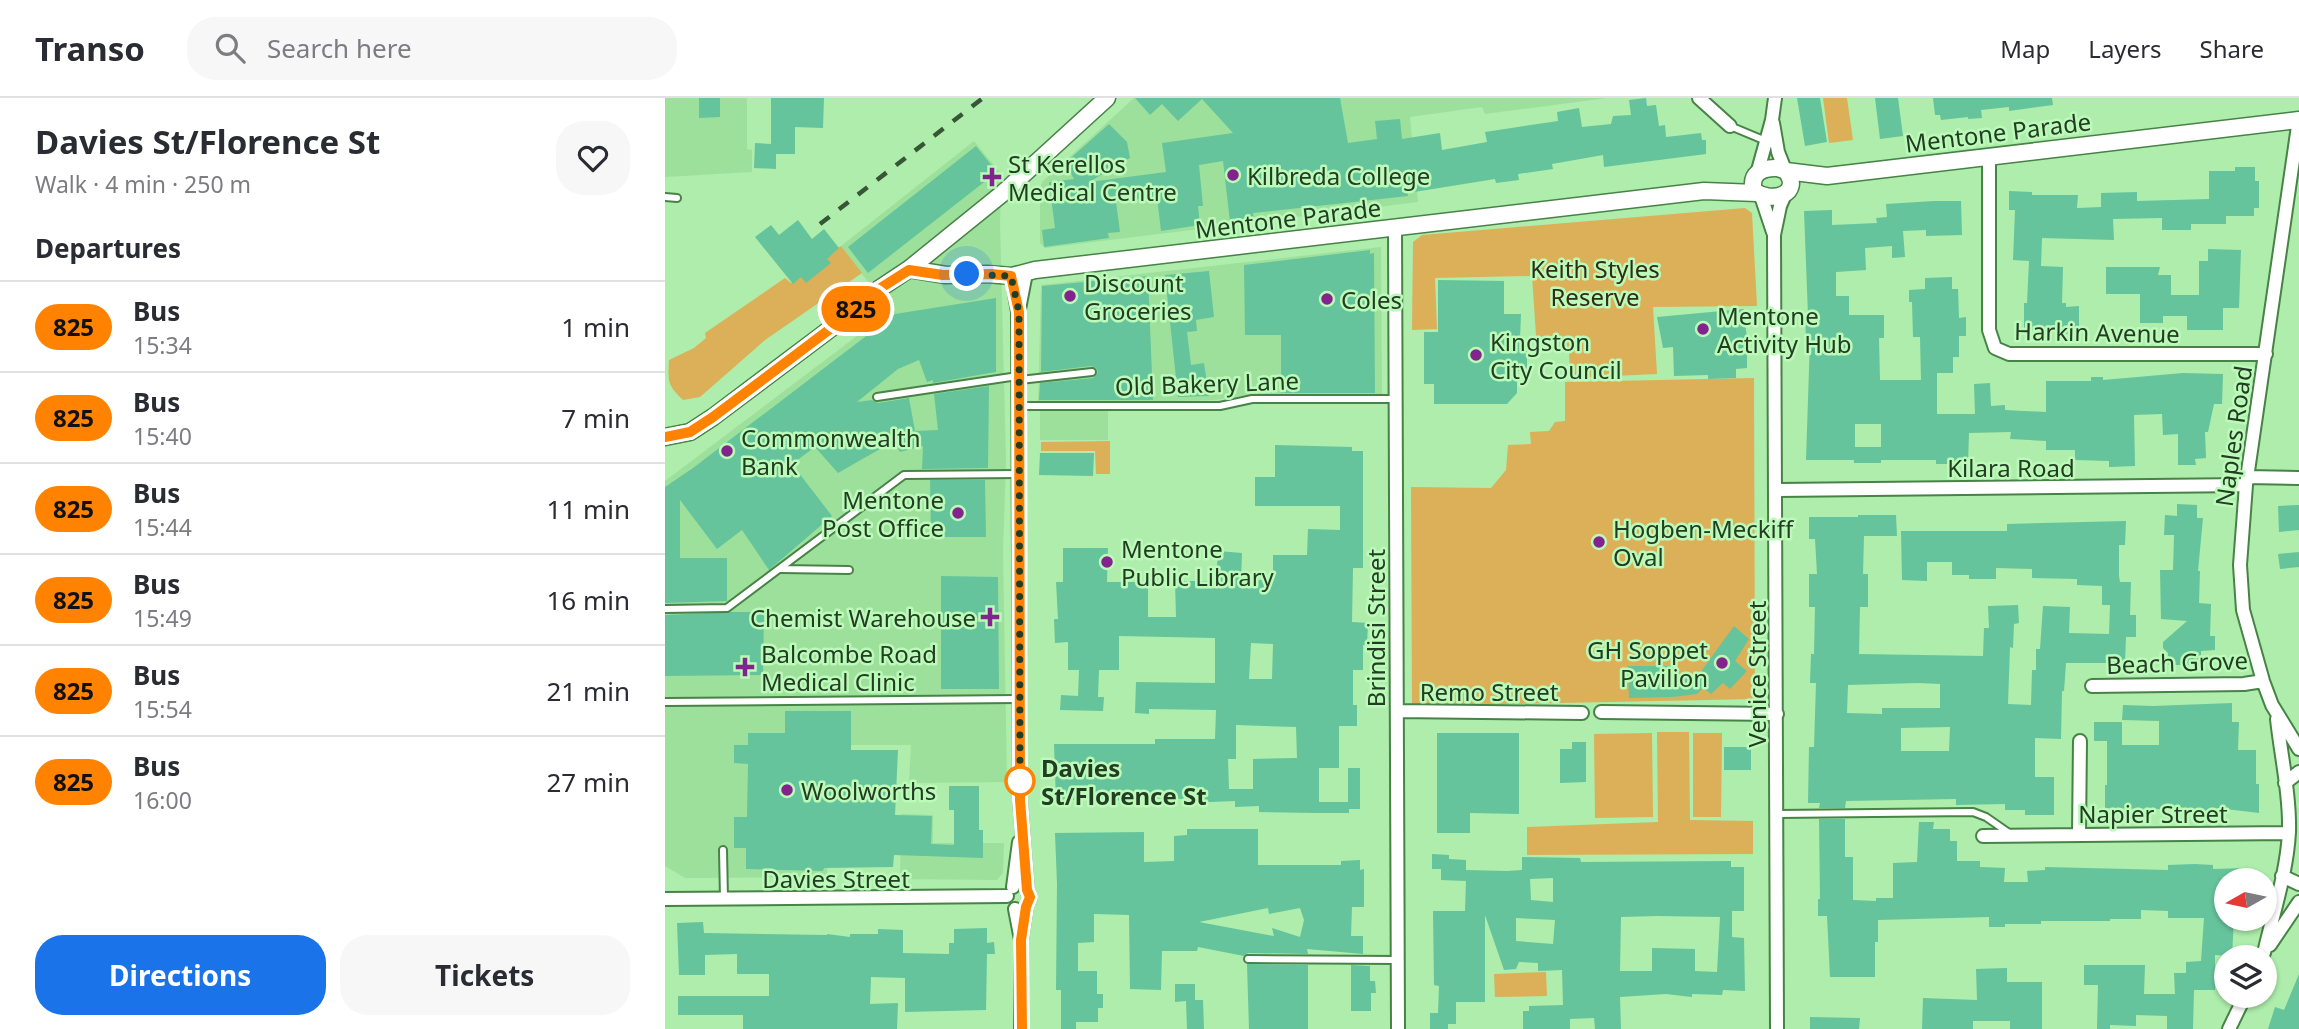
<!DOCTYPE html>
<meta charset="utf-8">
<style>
body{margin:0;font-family:"Noto Sans",sans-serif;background:#f7f7f7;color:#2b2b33;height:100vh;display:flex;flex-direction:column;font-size:26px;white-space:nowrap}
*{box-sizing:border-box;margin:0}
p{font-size:23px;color:#7c7c81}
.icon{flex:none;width:38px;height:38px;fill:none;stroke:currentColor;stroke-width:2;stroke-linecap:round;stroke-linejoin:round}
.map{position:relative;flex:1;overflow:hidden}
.details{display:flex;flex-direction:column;background:#fff;width:665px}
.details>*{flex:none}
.badge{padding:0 14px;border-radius:23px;font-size:24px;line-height:46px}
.needle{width:46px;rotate:261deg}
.controls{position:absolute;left:1549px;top:770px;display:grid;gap:14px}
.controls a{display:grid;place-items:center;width:63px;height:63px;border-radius:50%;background:#fff;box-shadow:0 2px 5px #0004;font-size:35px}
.you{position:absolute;width:35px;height:35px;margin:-18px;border:5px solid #fff;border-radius:50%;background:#1a73e8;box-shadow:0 0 0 10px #1a73e833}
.map>.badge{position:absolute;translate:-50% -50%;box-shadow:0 0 0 4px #fff}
h2{padding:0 35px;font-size:26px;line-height:63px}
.round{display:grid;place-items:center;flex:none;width:74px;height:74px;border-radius:28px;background:#f7f7f7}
.overview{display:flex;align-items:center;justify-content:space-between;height:119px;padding:0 35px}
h1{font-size:33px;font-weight:700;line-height:52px}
.cta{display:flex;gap:14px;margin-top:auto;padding:14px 35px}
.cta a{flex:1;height:80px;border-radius:28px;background:#1a73e8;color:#fff;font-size:28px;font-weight:700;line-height:80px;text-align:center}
.cta a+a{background:#f7f7f7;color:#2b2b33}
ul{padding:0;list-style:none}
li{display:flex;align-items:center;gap:21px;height:91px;padding:0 35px;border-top:2px solid #e1e1e2}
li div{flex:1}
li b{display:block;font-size:26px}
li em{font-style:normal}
li .badge{min-width:77px;font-weight:700;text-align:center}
header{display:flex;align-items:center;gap:42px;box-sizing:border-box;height:98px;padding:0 35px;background:#fff;border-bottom:2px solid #e1e1e2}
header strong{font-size:33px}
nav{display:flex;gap:38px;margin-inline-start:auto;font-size:24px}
.search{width:490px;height:63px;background:#f7f7f7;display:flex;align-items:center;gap:18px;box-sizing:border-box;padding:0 24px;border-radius:28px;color:#7c7c81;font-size:26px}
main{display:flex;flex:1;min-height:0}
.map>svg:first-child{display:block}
.built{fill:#9de09b}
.green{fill:#dbb058}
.building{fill:#65c49b;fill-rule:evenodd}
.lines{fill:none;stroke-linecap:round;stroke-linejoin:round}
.service-casing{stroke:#478246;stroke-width:10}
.minor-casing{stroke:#478246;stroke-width:16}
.tertiary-casing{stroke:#478246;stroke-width:19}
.service{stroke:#fff;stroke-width:6}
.minor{stroke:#fff;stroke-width:12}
.tertiary{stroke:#fff;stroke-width:16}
.rail{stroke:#375636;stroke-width:4.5;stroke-dasharray:12 12;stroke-linecap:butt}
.line-casing{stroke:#fff;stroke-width:16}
.line{stroke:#ff8200;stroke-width:10}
.walk{stroke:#233d23;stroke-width:7;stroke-dasharray:0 12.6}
.poi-dot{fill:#83238e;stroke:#bbfab8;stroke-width:2.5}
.stop-dot{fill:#fff;stroke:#ff8200;stroke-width:3.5}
.labels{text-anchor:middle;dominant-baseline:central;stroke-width:5;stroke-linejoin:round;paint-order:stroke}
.street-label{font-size:24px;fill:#233d23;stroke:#bbfab8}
.poi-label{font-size:24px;fill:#233d23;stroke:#bbfab8;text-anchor:start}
.park-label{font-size:24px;fill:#332a17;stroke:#bbfab8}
.stop-label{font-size:24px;font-weight:bold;fill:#233d23;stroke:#bbfab8;text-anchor:start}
</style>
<header>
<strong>Transo</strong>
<div class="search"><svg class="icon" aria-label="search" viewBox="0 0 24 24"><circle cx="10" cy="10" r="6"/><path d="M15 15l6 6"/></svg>Search here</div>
<nav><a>Map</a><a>Layers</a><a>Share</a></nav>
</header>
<main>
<section class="details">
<div class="overview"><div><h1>Davies St/Florence St</h1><p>Walk · 4 min · 250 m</p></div><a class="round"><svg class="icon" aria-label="heart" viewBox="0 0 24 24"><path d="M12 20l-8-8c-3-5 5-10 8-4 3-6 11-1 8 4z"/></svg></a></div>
<h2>Departures</h2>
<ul>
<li><span class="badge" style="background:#ff8200;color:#111">825</span><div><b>Bus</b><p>15:34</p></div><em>1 min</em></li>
<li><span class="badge" style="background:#ff8200;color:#111">825</span><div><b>Bus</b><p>15:40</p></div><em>7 min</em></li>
<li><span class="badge" style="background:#ff8200;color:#111">825</span><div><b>Bus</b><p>15:44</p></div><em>11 min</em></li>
<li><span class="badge" style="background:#ff8200;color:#111">825</span><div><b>Bus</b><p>15:49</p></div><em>16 min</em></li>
<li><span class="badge" style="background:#ff8200;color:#111">825</span><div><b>Bus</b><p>15:54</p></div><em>21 min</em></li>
<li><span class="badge" style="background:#ff8200;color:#111">825</span><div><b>Bus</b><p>16:00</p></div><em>27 min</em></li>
</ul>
<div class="cta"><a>Directions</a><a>Tickets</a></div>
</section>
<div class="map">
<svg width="1634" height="931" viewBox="0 0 1634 931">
<rect width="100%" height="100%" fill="#aeedab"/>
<path class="built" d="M0,0H82V51L87,52V74L0,79Z
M469,0H942L820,16L817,9L745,19L753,104L380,150L375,145V90L377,84Z
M309,43L337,77L335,123L341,363L338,454L342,684L244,685L246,647H166L162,779L20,780L0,768V383L225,213L176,148Z
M716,149L717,297L587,296L550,302L373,306L376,187Z
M375,311H443V342H375Z
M236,716L268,717V745H339L338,775L332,782L235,781Z"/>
<path class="green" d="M1158,0H1182L1188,42L1164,45Z
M1080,110L1087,115L1092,208L988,209L992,276L905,280L904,251L872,252L867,178L770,180L772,231L747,232L748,144L757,137Z
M176,148L197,175L100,242L35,299L18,302C2,287 3,284 4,262L29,250L41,240L40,235L120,180L126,185Z
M1089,280L1090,601L747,608L746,389L826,390L841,372L843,347L866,346L865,334L884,333L890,324L900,323V284Z
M445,343V376H431L430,353H376V344Z
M992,634H1024L1025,722L1088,723V756L862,757V729L993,724Z
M987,635L988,719L930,720L929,636Z
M1028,635H1057L1056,719H1028Z
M881,874L882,898L830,899L829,876Z"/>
<path class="building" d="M34,0H55V19L34,20Z
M106,0H159L158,30L130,29V56H111V71L89,70L90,45L106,46Z
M470,0H675L683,45L712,41L710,23L735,21L737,41L775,35L777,52L822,44L820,34L893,23L892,14L914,10L917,29L946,26L948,18L966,17L964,2L981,0L982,8L991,7L994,28L1000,27L1001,39L1036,35L1037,42H1041V56L939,69L938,57L887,66L888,71L853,76L854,82L831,85L830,81L743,95V98L588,115L589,121L565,124L558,63L534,67L538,108H533L535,127L496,133L492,99L451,104L455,134L443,135L444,140L379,149L377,132L390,130L384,84L409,81L400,65L444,26L462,44L465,60L424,84L501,74L497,45L568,35L537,1L513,23L497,6L485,17Z
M1132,0H1155L1162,44L1140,48Z
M1210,0H1233L1238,38L1215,41Z
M1268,0H1387L1388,7L1344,13V9L1316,12L1317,20L1303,21V19L1276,22L1275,17H1270Z
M311,48L332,74L203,175L183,149Z
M1570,69H1590V83H1594V110H1589V118H1561V126H1526V132H1497V120L1448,121L1449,142L1377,140L1376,168L1398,169L1397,205H1401V209L1414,208V236H1398V231L1359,232V205H1362L1364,163L1348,162L1350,112H1344V93L1367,94V97H1413L1412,110L1436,109V95L1472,94V103L1544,101V73H1570Z
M1269,103H1296L1297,137L1261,138V132L1238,133L1240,159L1227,160V148L1200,150L1201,172L1171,174V198H1184V217H1219V240H1214L1215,282H1256L1255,239H1248L1247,204H1244V192L1260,191V180L1287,179V191H1293L1294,220L1301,219V238H1294V259H1288V275H1272V316H1310L1309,286L1325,285L1326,308L1340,307V312L1381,314V283H1426V279H1438V282L1518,275L1558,276L1557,306H1549L1543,334H1540L1541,360L1530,361L1531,367H1513V336L1498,337L1497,316L1469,317L1470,368L1444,369V363L1410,362V352H1381V343L1345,341L1346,334L1304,335L1303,366H1271V362H1216V365H1189V362H1141L1145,241H1141L1140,217H1143L1139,113L1167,112V127L1212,125L1211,120L1222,119L1221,106ZM1190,326H1216V349H1190Z
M133,122L147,141L159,131L174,150L162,161L166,165L141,185L136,179L128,186L90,139L106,127L114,137Z
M1543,151L1576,152L1574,210H1558V232H1522V218H1498V225H1475V196H1441V169H1495L1493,177H1506V197H1534V163H1543Z
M705,152V156L709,155L710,295H616V237H580L579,167Z
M544,173L549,219L531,222L532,233L522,234L526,267L539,265L544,298L513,299L500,177Z
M483,178L488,302H374L375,285L428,280L433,274L431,270L426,268L376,274L377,188Z
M773,182L839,183V216H856L855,241H862V273H852V295L842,306H769V286H759V234H773Z
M331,200V274L268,285V282L262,284L254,262L233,271L192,304L207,302L213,305L244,300L250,333L273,332L269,296L324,288L323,370L257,371L258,348L235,354L229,343L173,375L150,349L127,366L167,418L104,472L77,432L52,451L15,402V460H62V503L0,505V389L28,370L230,216Z
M1079,211L1082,243V270L1071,271V280L1043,281V277L1009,278L1008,249L998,250L992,219Z
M610,347L687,349V353H698V470H688L687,524L703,525L702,547H698V572H688V607H692V628H674V670H654V704H683V670H695V711H684V715H650L594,714V708L570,709V703L521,705V701L467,700V703L423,701L391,703L389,646H490V641H550L551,612L484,611V616L470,615L471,584L550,585V540L454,538V572H434L433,599H439L438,613L395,612L396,597L413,598L414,572H403V544L390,545L389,521H393L391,484H398V450H443L442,484H483V519H511L510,483H551L553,453L577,455L576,482H608V457H642L643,431L675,432V408H590V379H610ZM586,545L608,546L607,581H584ZM571,627L631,629L632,660L588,661V691H564L563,661H571Z
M375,355H429L428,378L374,377Z
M265,382H320L321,439H266Z
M1512,406L1532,407V420H1538L1533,473H1535L1534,505L1546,506L1545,538H1550V552L1536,553V567H1503V555L1498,550V544L1522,523L1496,521L1495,472H1508L1509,437H1499L1500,417L1512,418Z
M1634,407V432L1614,434L1613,408Z
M1193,417H1231L1232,438H1199L1198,476H1203V509H1195L1194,556L1318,558L1319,530H1324L1323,508L1353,507L1354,525L1349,526L1348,550L1345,549L1343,606L1366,607L1367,572H1371V551H1375L1378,508L1405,509L1404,535L1444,536L1445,507H1437V488L1412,487V481L1367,480V471L1331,470V481H1304V477H1287V464H1262V483L1237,482L1236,433H1342V426L1461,423L1460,447H1454V478L1455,484H1466L1465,517H1471V539H1461L1460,565H1401L1399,593H1397L1396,641L1370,640V679H1389V717H1360V712H1340V706L1291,707V701L1181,703L1180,710H1154L1155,705H1143L1144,649H1149L1151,585H1145L1146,556H1149L1150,509H1144V476H1152L1150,441H1144V419H1193ZM1253,585L1275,586V610H1217V616L1182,615L1183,587ZM1285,629L1284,653H1236V630Z
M1634,454V469L1615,471L1613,456Z
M276,478L333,479L334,591H276Z
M66,514H99L98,577L0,578V517Z
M1069,528L1084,541L1070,563L1082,573L1065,591L1058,585L1046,596L1038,590L1032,596L1008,599L964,600L963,568H1012V580L1032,579Z
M1567,605V624H1574L1573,652H1591V686H1594V715L1552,710V717L1528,716V712L1440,710V687H1442V643H1429V624H1457V647H1494V623L1457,622L1458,607L1488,608Z
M120,613H186V652H233L230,717L267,718L266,746L289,747V712H284V688H314V732H318V760L229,757L228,769L159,770L158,773L81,771V750H69V719H82L83,666L69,665V647H83V635H120Z
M772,635H854V716L805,715V735H772Z
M907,644H921V684L895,685V651H907Z
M1059,649H1086V672H1059Z
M1154,721H1180V759H1188V802L1211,803V800H1228V765L1252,764L1254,724H1269L1268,731H1285V743H1292V763H1315V769L1340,770L1339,784H1363L1362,773L1380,772V769L1503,772V767L1530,766L1548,767V771L1582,770V782H1561V821H1569L1567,858L1550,857V892H1529L1528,931H1502V918L1471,917V928L1445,927V931H1432L1433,887H1419V867H1480L1479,896H1510L1509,875H1521V864L1536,863L1539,820H1503V813L1476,812V821H1445V823H1376V826H1340V829H1324V819L1213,822V844H1210V879H1165L1162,818H1153V801H1155Z
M522,731H593V767H676V763L695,762V772L699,771V809H687L686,838H698V856L642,851L643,856L583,855L579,858L533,849L532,853H497L496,892L465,891L464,817L429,816V844L413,845V873H432V896H438V910H433V924H411V931H396V892H391L392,786L390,735L479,734V764L509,763V738L522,737ZM603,810L604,816L635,810L639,822L635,839L607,830L609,838L534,824Z
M767,756L784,757V761L801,762V772L842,773L857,772V759L915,760L916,764L1066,763V769H1079V813H1067V839L1079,840L1080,893L1058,892L1057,897L1027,896V899L1001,896L955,899L956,931H930L929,920L905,921V931H858V913H864V908L898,907L897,872L873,873V865L854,864L851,871L839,872L820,817V904H791V926H783V931H765V915H773L774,888L769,887L768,813H800L801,783L776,782V771H767ZM888,780V804L866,802L865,781ZM992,818L1055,819L1052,874L1030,873V851L987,850V873H955L956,819ZM851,820L890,822L888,846L851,843Z
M38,824L39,835L162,837V836L185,839V836H213V831L238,832V855L284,856V845H289V831L322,830V845L329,844L330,856H322L321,912L240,914V880L206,879L205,906L233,905L232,931H78V917H13V898H104V876H72V856L40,857V877H14L12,825Z
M582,866L643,867V931H584Z
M686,867L705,868V883H710L711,895H706V913H686Z
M1342,870V884H1377V931H1345V923H1308V931H1257L1258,900L1312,902L1311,871Z
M1634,876V931H1603L1610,909L1619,912Z
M510,886H530V902H538L539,931H522L521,903L510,904Z
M1145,919L1195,920L1194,931H1145Z"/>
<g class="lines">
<defs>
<path id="service" d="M1065,28L1101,43
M0,99L12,100
M355,282L427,274
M212,299L353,278
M355,308H555L587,301H730
M116,471L184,472
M0,511L62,510L239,377L353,376
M0,604L354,601
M1112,716L1308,714L1321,719L1344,735
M58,752L59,801
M583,861L732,862"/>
<path id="minor" d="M1034,0L1065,28
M1634,21L1581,387L1575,467L1578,512L1598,583L1607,607L1634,651
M1108,25L1113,54L1120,72
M1324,58V232L1330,250L1344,256H1601
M1092,76L1107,22L1110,0
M1093,95L1097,101L1108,134
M730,130L733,931
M347,178L353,214L355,702L362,792L365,799L361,809L356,842
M354,211L361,175
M1582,379L1634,380
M1111,392L1581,387
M1427,588L1579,586L1598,583
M732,613L917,615
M936,614L1112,616
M1620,685L1634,674
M1414,736L1415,643
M1318,738L1624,735
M1617,778L1634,786
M348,789L354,744
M0,801L342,798
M350,811L356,842V931
M1605,847L1634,804
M1599,855C1608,816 1622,774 1624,734C1625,697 1616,658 1612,621
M1112,931L1109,137L1115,108L1121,94
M1564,931L1580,898"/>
<path id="tertiary" d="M1113,70L1121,73C1138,96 1107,106 1089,93C1084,75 1098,69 1113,70Z
M1121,73L1162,78L1634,22
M244,171L281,177L322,176L347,178L370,172L1039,93L1092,95
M0,339L25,334L48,319L173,225L214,191L244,171L338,95L442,0"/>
</defs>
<use href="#service" class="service-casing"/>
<use href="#minor" class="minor-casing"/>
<use href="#tertiary" class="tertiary-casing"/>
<use href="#service" class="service"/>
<use href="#minor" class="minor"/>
<use href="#tertiary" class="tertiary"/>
<path class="rail" d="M155,126L318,0"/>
</g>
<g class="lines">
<defs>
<path id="line" d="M0,339L25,334L48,319L173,225L214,191L244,172L278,177L326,176L346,178L354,214L355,702L362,792L365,799L361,809L356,842L357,931"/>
</defs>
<use href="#line" class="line-casing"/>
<use href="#line" class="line"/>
<path class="walk" d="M302,176L346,178L354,214L355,683"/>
</g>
<g class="poi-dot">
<circle cx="568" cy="77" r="7"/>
<path d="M323.5 68.5h7v7h7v7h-7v7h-7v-7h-7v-7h7z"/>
<circle cx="405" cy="198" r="7"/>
<circle cx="662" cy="201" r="7"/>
<circle cx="1038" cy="231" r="7"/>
<circle cx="811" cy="257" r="7"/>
<circle cx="62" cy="353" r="7"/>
<circle cx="293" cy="415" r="7"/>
<circle cx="934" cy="444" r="7"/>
<circle cx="442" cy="464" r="7"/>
<path d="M321.5 508.5h7v7h7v7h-7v7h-7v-7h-7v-7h7z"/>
<circle cx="1057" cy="565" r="7"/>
<path d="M76.5 558.5h7v7h7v7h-7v7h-7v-7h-7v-7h7z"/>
<circle cx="122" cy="692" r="7"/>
</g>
<circle class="stop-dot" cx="355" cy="683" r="14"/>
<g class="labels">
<g class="street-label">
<text transform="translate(1333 34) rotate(-7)">Mentone Parade</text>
<text transform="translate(623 120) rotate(-7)">Mentone Parade</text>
<text transform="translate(1432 234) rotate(1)">Harkin Avenue</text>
<text transform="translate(542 285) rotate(-2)">Old Bakery Lane</text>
<text transform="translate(1568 338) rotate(-82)">Naples Road</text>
<text x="1346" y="369">Kilara Road</text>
<text transform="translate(710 530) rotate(-90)">Brindisi Street</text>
<text transform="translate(1512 564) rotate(-2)">Beach Grove</text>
<text transform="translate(1091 576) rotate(-90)">Venice Street</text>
<text x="824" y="593">Remo Street</text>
<text x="1488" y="715">Napier Street</text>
<text x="171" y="780">Davies Street</text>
</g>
<g class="poi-label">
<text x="343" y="65">St Kerellos<tspan x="343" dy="28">Medical Centre</tspan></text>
<text x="582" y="77">Kilbreda College</text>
<text x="419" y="184">Discount<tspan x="419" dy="28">Groceries</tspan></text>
<text x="676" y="201">Coles</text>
<text x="1052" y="217">Mentone<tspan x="1052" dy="28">Activity Hub</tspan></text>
<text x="825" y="243">Kingston<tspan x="825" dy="28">City Council</tspan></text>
<text x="76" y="339">Commonwealth<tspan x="76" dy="28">Bank</tspan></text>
<text x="279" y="401" text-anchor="end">Mentone<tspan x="279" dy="28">Post Office</tspan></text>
<text x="948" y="430">Hogben-Meckiff<tspan x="948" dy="28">Oval</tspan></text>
<text x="456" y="450">Mentone<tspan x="456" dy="28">Public Library</tspan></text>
<text x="311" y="519" text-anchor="end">Chemist Warehouse</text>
<text x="1043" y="551" text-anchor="end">GH Soppet<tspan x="1043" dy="28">Pavilion</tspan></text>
<text x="96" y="555">Balcombe Road<tspan x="96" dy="28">Medical Clinic</tspan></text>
<text x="136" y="692">Woolworths</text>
</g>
<g class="park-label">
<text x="930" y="170">Keith Styles<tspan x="930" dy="28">Reserve</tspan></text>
</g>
<g class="stop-label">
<text x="376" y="669">Davies<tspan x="376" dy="28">St/Florence St</tspan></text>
</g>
</g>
</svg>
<div class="controls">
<a><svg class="needle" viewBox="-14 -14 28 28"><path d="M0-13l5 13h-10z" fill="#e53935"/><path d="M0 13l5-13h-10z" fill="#7c7c81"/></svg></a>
<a><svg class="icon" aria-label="layers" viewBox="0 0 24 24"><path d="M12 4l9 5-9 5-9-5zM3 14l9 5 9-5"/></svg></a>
</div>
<div class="you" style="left:302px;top:176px"></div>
<b class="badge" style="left:191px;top:211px;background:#ff8200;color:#111">825</b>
</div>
</main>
